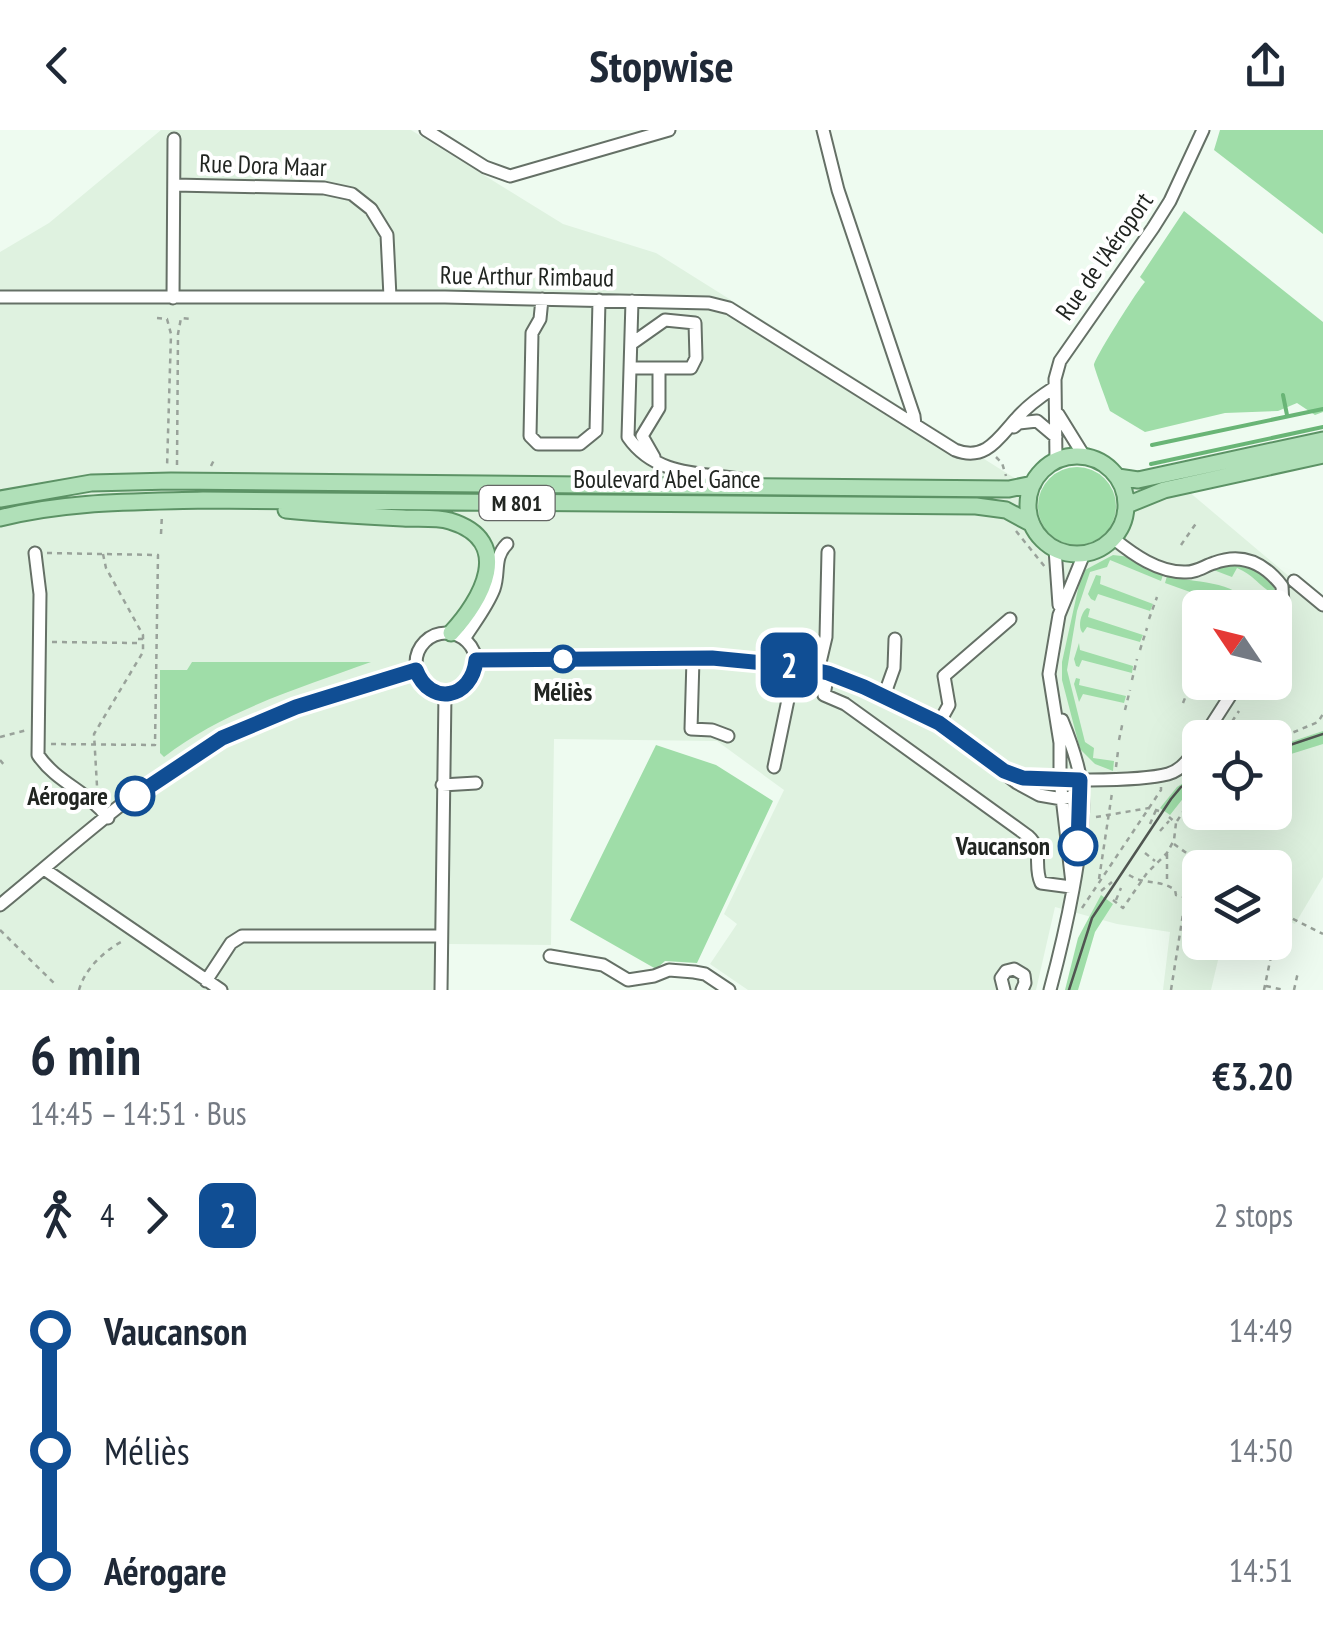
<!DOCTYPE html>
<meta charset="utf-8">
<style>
body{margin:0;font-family:"PT Sans Narrow",sans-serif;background:#f6f6f7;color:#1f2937;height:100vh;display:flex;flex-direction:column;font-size:38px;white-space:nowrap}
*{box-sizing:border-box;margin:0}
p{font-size:32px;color:#747a83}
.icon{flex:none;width:55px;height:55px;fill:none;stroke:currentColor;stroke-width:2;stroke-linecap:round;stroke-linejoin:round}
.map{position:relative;height:860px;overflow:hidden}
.panel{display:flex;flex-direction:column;background:#fff;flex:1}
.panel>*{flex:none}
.badge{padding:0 20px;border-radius:15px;font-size:35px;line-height:65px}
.needle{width:65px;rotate:305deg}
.tools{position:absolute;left:1182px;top:460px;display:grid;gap:20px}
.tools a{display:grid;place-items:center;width:110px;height:110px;border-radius:15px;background:#fff;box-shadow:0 10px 40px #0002;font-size:50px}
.map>.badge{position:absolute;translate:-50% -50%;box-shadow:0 0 0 5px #fff}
.legs{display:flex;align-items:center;gap:15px;height:110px;padding:0 30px;font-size:32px}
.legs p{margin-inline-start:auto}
.head{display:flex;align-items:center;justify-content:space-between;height:170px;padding:0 30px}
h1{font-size:55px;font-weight:700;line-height:75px}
ul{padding:0 30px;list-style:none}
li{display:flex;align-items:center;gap:35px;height:120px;font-size:38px}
li i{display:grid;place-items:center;width:15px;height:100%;margin:0 12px;background:currentColor}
li i::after{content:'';width:25px;height:25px;margin:-12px;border:8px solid;border-radius:50%;background:#fff}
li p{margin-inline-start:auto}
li:first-child i{background:linear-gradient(#0000 50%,currentColor 0)}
li:last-child i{background:linear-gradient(currentColor 50%,#0000 0)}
header{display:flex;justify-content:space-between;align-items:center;height:130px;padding:0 30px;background:#fff;font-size:45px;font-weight:700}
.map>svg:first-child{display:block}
.built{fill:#dff2e0;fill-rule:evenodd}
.green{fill:#9fdda8}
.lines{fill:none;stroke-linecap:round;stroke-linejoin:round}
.stream{stroke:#69b576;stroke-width:4}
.minor-casing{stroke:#657066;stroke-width:15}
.major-casing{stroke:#5c9265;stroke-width:19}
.path{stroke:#99a29a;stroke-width:2.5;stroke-dasharray:5 5;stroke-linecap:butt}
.minor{stroke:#fff;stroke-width:11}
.major{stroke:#b0e0b8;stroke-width:15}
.tram{stroke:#505651;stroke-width:2.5}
.line-1-casing{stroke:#fff;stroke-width:22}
.line-1{stroke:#104e94;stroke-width:15}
.stop-1-dot{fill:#fff;stroke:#104e94;stroke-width:5}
.labels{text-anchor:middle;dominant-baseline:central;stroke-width:8;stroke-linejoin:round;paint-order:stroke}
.shield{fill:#fff;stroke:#646664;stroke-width:2.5}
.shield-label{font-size:22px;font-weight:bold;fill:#212521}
.street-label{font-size:25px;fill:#212521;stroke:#fff}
.stop-label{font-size:25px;font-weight:bold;fill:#212521;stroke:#fff;text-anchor:end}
</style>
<header><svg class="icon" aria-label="back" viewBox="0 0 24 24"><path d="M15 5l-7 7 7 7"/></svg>Stopwise<svg class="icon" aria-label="share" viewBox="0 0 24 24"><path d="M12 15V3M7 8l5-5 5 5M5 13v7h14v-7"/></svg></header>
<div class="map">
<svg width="1323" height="860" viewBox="0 0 1323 860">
<rect width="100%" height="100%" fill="#eefbf0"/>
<path class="built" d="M161,0H411L563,94L656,123L1059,376L1175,350L1323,475V747L1295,794L1275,785V738H1200V812L1222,813L1211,860H1163L1170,802L1117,794L1055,777L1036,860H748L710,834L737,794L724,784L784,660L717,611L554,609L551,815L449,814L441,860H0V122L49,93ZM1200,478H1275V552H1200ZM1200,608H1275V682H1200Z"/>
<path class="green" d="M1220,0H1323V104L1214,20Z
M1184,81L1323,192V282L1315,285L1297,273L1278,281L1225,283L1145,302L1110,281C1108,275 1094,238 1094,235C1094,229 1138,159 1145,152L1140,147Z
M1038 376a39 39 0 1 1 78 0a39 39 0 1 1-78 0Z
M1113,425L1130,427L1163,445L1161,451L1110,430L1107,437L1090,442L1077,481L1067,540L1085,612L1094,618L1093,628L1114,631L1113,641L1095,634L1080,619L1062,550V532L1080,450L1085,440Z
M1251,433L1273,453L1276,465C1261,459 1255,445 1237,438L1232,447L1211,439L1219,434Z
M1096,445L1101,446L1100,454L1153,474L1150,481L1098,464L1095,471L1091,469L1088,464Z
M1167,446C1190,453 1239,449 1248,477H1232L1165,453Z
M1087,478L1090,479L1088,487L1143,505L1140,512L1087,497L1083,503C1077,498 1081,482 1087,478Z
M1079,513L1080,520L1133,536L1132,543L1082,530L1079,537L1076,536L1074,529Z
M192,532H371C302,557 223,581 164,627L160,623V540H187Z
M1076,548L1080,549L1079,555L1126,566L1124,573L1083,564L1079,572L1074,554Z
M1323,601V614L1275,629V617Z
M656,615L716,635L773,671L697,833L665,831L656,839L570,790Z
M1200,642V655L1185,666L1170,685L1160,678L1177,657Z
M1101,765L1113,774L1095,802L1078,860H1065L1078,808Z"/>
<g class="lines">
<path class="stream" d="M1283,265L1287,285
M1152,315L1323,279
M1151,334L1323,297"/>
<defs>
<path id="minor" d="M426,0L485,37L510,46L669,0
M823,0L838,60L914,286L915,295
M174,55L324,58L352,64L371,79L387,105L390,167
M0,167H445L709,173L729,178L955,320C985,332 998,309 1016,289C1027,276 1041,266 1055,257
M173,168L174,9
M542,169L540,189L532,203L530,306L538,314H580L596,301L599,170
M632,171L628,307C657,349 707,342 751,351
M631,214L665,190L695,193L696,228L691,238H659
M631,238H659V278L642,306L654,327
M1058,284L1084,326
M1014,297L1019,293L1037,291L1056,307
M1056,330L1055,249L1060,231L1153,98L1170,71L1203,0
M1114,409C1134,425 1158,442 1184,442C1196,443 1204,436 1214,433C1243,422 1265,434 1282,456L1283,475L1275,496
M1055,419L1059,475
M35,423L40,464L38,625C56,652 89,662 108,688
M1294,451L1323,475
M416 533a30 30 0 1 1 60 0a30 30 0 1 1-60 0Z
M464,509C474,493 487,477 494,459C500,442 493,428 507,414
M693,529L691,599L712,600L728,606
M476,530L743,529L828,543L939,593L1017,653L1039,665L1062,669L1082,664
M818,541L826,507L828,422
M828,543L824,565L845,574L1028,706C1044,720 1033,736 1041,753L1071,757
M884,566L894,538L895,509
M939,593L949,575L944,546L1010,489
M1203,608L1239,552
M774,637L795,536
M1013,644C1038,653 1142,651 1168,644C1183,640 1192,625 1200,612
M442,655L476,653
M44,739L221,860
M1072,753L1060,650V613L1049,544L1059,485L1084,424
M0,775C70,718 140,651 221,609C282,577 350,561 416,540
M550,826L603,835L628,850L654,846L669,840L694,842L705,844L729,860
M206,851L231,813L242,806H441
M441,860L445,564
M1004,860L1001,848L1006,841L1014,839L1024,845L1025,853L1022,860
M1050,860C1064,808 1087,710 1082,658C1079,634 1071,612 1062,590"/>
<path id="major" d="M1028 375a49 49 0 1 1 98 0a49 49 0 1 1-98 0Z
M1118,347L1138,350L1323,310
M0,369L91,353L171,351L1009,359L1033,354
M1127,375L1164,360L1323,325
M286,380C325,384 364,386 403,388C418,389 436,387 450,391C516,411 481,471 451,503
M0,388C66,371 135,372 203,370L976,376L1006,380L1032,394"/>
</defs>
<use href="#minor" class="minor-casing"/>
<use href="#major" class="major-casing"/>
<path class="path" d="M157,188L167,189L171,204L167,338
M996,327L1002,333L1006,346
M177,335L178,204L181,188L193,189
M211,336L215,328
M1016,401L1045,437
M161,404L162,384
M1181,415L1197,392
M47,423L158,425L155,615L50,614
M103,424L106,438L143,505V522L94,604L97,656L110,669
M1149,489L1157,467
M52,512L137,513V509H143
M1140,520L1147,498
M1132,550L1137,529
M1183,573L1185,568
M1125,580L1130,560
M0,607L27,600
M1221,608L1239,581
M1119,610L1123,591
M1275,610L1318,592L1323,584
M0,630L5,636
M1116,637L1118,621
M1096,687L1149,678L1159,681
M1177,691L1187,676L1200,670
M1150,694L1156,680
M1160,701L1169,691
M1174,714L1207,738
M1145,723L1155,731
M1167,724V754
M1129,745C1144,755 1160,749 1175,760L1176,765L1184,767
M1099,749L1112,663
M1101,761L1112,752
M1113,770L1123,778L1147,743L1167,723L1174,710L1176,693L1169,687
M1116,770L1121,758
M1082,778L1161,660V655
M1275,780L1323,804
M0,800L54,853L51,856
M1275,808L1280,785
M1266,856L1284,860
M79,860C85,838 106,819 125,810
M1171,860L1192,727
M1264,860L1274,812
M1294,860L1298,842"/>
<use href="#minor" class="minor"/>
<use href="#major" class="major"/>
<path class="tram" d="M1275,620L1323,604
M1069,860L1092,788L1171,669L1181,657L1200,646"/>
</g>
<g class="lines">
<defs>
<path id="line-1" d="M135,666L222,608L296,577L416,540C430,577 472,569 476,530L712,528L795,536L828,543L864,557L939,593L1004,641L1023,648L1080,650L1078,716"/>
</defs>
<use href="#line-1" class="line-1-casing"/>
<use href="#line-1" class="line-1"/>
</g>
<g class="stop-1-dot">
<circle cx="563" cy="529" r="12"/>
<circle cx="135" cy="666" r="18"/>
<circle cx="1078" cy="716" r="18"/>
</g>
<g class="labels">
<rect class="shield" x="479.5" y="356" width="75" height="34" rx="8"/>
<g class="shield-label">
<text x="517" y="373">M 801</text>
</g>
<g class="street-label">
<text transform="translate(263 35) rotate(2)">Rue Dora Maar</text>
<text transform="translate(1104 126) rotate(-55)">Rue de l'Aéroport</text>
<text transform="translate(527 146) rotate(1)">Rue Arthur Rimbaud</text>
<text x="667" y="349">Boulevard Abel Gance</text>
</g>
<g class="stop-label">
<text x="563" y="562" text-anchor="middle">Méliès</text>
<text x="108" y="666">Aérogare</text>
<text x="1050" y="716">Vaucanson</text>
</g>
</g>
</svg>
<div class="tools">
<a><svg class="needle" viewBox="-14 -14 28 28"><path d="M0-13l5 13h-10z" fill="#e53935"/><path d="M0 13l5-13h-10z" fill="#747a83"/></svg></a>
<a><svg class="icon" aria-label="locate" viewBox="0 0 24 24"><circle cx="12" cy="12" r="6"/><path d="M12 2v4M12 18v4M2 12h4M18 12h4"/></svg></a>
<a><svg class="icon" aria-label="layers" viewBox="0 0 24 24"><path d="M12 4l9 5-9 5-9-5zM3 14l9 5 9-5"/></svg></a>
</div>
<b class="badge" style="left:789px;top:535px;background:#104e94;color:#fff">2</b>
</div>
<section class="panel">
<div class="head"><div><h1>6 min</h1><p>14:45 – 14:51 · Bus</p></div><b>€3.20</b></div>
<div class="legs"><svg class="icon" aria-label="walk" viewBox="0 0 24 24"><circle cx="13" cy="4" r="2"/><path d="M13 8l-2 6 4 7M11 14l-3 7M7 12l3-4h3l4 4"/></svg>4<svg class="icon" aria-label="forward" viewBox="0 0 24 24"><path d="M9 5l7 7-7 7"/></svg><b class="badge" style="background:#104e94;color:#fff">2</b><p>2 stops</p></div>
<ul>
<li><i style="color:#104e94"></i><b>Vaucanson</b><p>14:49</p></li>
<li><i style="color:#104e94"></i><span>Méliès</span><p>14:50</p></li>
<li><i style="color:#104e94"></i><b>Aérogare</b><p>14:51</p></li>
</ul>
</section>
